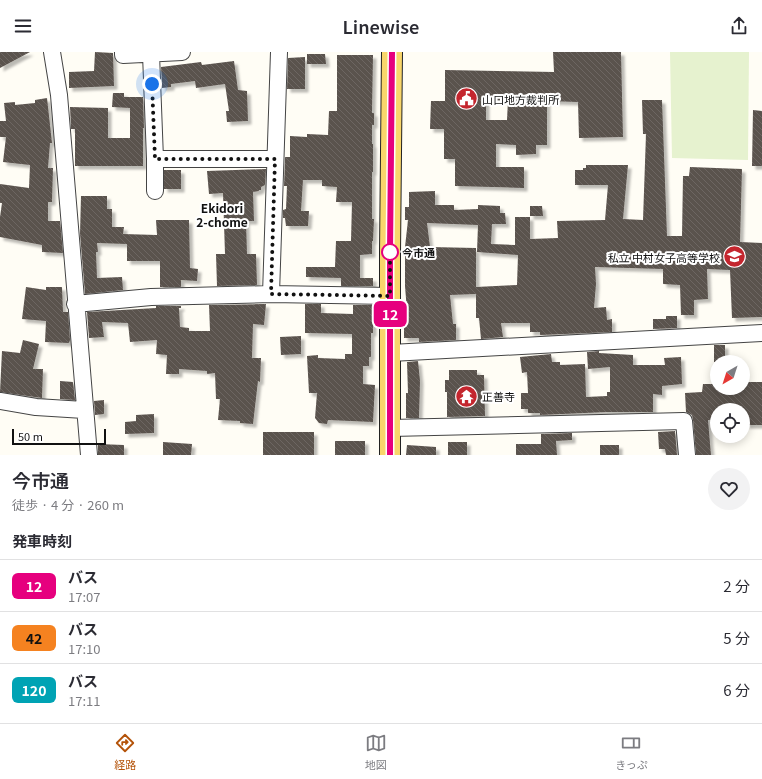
<!DOCTYPE html>
<html lang="ja">
<meta charset="utf-8">
<style>
body{margin:0;font-family:Georgia,"Noto Sans JP",serif;background:#f2f2f3;color:#2b2b33;height:100vh;display:flex;flex-direction:column;font-size:15px;white-space:nowrap}
*{box-sizing:border-box;margin:0}
p{font-size:13px;color:#7c7c81}
.icon{flex:none;width:22px;height:22px;fill:none;stroke:currentColor;stroke-width:2;stroke-linecap:round;stroke-linejoin:round}
.map{position:relative;height:403px;overflow:hidden}
.side{display:flex;flex-direction:column;background:#fff;flex:1}
.side>*{flex:none}
.badge{padding:0 8px;border-radius:6px;font-size:14px;line-height:26px}
.needle{width:26px;rotate:219deg}
.controls{position:absolute;left:710px;top:303px;display:grid;gap:8px}
.controls a{display:grid;place-items:center;width:40px;height:40px;border-radius:50%;background:#fff;box-shadow:0 2px 10px #0003;font-size:20px}
.scale{position:absolute;left:12px;bottom:10px;width:94px;box-sizing:border-box;padding-left:4px;border:2px solid #111;border-top:0;font-size:11px;line-height:14px;white-space:nowrap;color:#111;-webkit-text-stroke:3px #fff;paint-order:stroke}
.you{position:absolute;width:20px;height:20px;margin:-10px;border:3px solid #fff;border-radius:50%;background:#1a73e8;box-shadow:0 0 0 6px #1a73e833}
.map>.badge{position:absolute;translate:-50% -50%;box-shadow:0 0 0 2px #fff}
h2{padding:0 12px;font-size:15px;line-height:36px}
.round{display:grid;place-items:center;flex:none;width:42px;height:42px;border-radius:21px;background:#f2f2f3}
.overview{display:flex;align-items:center;justify-content:space-between;height:68px;padding:0 12px}
h1{font-size:19px;font-weight:600;line-height:30px}
ul{padding:0;list-style:none}
li{display:flex;align-items:center;gap:12px;height:52px;padding:0 12px;border-top:1px solid #e1e1e2}
li div{flex:1}
li b{display:block;font-size:15px}
li em{font-style:normal}
li .badge{min-width:44px;font-weight:700;text-align:center}
header{display:flex;justify-content:space-between;align-items:center;height:52px;padding:0 12px;background:#fff;font-size:18px;font-weight:600}
.menu{display:flex;justify-content:space-around;align-items:center;height:56px;border-top:1px solid #e1e1e2;background:#fff;font-size:11px;color:#7c7c81}
.menu a{display:grid;justify-items:center;gap:2px}
.menu .current{color:#b45309}
.map>svg:first-child{display:block}
.pitch{fill:#e6f2cf}
.building{fill:url(#building-back-hatch);fill-rule:evenodd;filter:url(#shadow)}
.lines{fill:none;stroke-linecap:round;stroke-linejoin:round}
.minor-casing{stroke:#444;stroke-width:18}
.major-casing{stroke:#222;stroke-width:22}
.minor{stroke:#fff;stroke-width:16}
.major{stroke:#f9d66b;stroke-width:20}
.line-casing{stroke:#fff;stroke-width:9}
.line{stroke:#e6007e;stroke-width:6}
.walk{stroke:#111;stroke-width:4;stroke-dasharray:0 7.2}
.stop-dot{fill:#fff;stroke:#e6007e;stroke-width:2}
.labels{text-anchor:middle;dominant-baseline:central;stroke-width:4;stroke-linejoin:round;paint-order:stroke}
.poi-label{font-size:11px;fill:#111;stroke:#fff;text-anchor:start}
.stop-label{font-size:11px;font-weight:bold;fill:#111;stroke:#fff;text-anchor:start}
.neighbourhood-label{font-size:12px;font-weight:bold;fill:#111;stroke:#fff}
</style>
<header><svg class="icon" aria-label="menu" viewBox="0 0 24 24"><path d="M4 6h16M4 12h16M4 18h16"/></svg>Linewise<svg class="icon" aria-label="share" viewBox="0 0 24 24"><path d="M12 15V3M7 8l5-5 5 5M5 13v7h14v-7"/></svg></header>
<div class="map">
<svg width="762" height="403" viewBox="0 0 762 403">
<defs>
<pattern id="building-back-hatch" width="6" height="6" patternUnits="userSpaceOnUse"><rect width="6" height="6" fill="#5a524d"/><path d="M-1 5l2 2M0 0l6 6M5-1l2 2" fill="none" stroke="#6d6662"/></pattern>
<filter id="shadow"><feDropShadow dx="3.5" dy="3.5" stdDeviation="1" flood-color="#0004"/></filter>
</defs>
<rect width="100%" height="100%" fill="#fffdf5"/>
<path class="pitch" d="M670,0H749L748,108L672,106Z"/>
<path class="building" d="M0,0H30L0,16Z
M95,0L113,1L114,34L69,36V20L94,19Z
M553,0H621L623,85L579,86L578,50L547,49V93H536V102L516,103V93L496,92V115H524V136L455,134V107H444V77H430L431,49H445V18L554,20ZM486,48H508L507,68H486Z
M307,2H325L326,12H307Z
M337,3H373L372,61H374V73H372V92H373V120H372V167H374L373,189H372V202L360,203V226H373V234H341V226L306,225V215H335L336,189H351L352,150H336L337,135L322,134V128H303L301,159H309L308,174H286L285,166H283V158L286,157L287,134H284L285,105H290V84L307,85V82L328,83L329,59H337Z
M305,5V37H287L288,6Z
M234,9L238,38L247,39L248,69L227,70L226,59H229L225,32L196,36L195,29L171,32V35L162,36L161,15L201,10L202,13Z
M113,41H124V45H143L144,76H143V114H75V77H71L70,55L108,56V86H130V56L112,55Z
M47,46L52,91H50L48,116H53L52,150H48V169H60L63,201L42,200V193L0,185V165L2,151H0V132L29,136L30,113L3,110L6,85H0V69H6L4,51L15,50V53L35,51V48Z
M642,48H662L667,184H682L683,124H689L690,115L742,117L740,190L762,191V265L732,266L730,218L707,217L708,247L694,248V263H681L680,233L663,232V217L595,215L596,232L594,256L606,255L607,268L612,267V280L540,283V280H530V271H501L503,285L481,287L479,266H476V242L450,243L453,272H456V288L419,290V286H404V272H408L405,234V195L408,168H405V155H409V140L435,139V153H454V158L478,157V153L500,154V161H505L506,172H492L491,192L515,193V165H530V187L558,186L557,169L605,168L608,133H575V118H583V116H586V113H628L623,167L643,168L646,82H643ZM427,171L478,173L477,200L518,203L517,233L476,235V239V196L430,195Z
M753,58L762,59V114H752Z
M266,117L265,133L261,135V138H259V139L253,140L254,169H246L247,202H256L257,233L217,234L216,202H225L223,141L209,142L207,119Z
M164,118H181V137H164Z
M81,144H107V157H112V175H124L123,182L157,183L156,168H189L190,216L198,217L197,229L181,228V235H160V209H127V192L97,191L98,200H96L97,226L122,225L123,238L85,242L80,182Z
M530,154H542L543,164H530Z
M26,235L46,238V235H62L63,260H68L70,288L69,291L45,290L46,269L22,267Z
M266,252L264,273L253,272L252,306H261L260,330L258,329L253,372L240,371V369L218,368L220,347H216L215,321L207,322V319L179,317V322H166L167,303L156,302L157,288L130,290L128,271L102,270L104,285L89,286L87,260L156,256V254H181V256H179L180,275L189,276V279H210L209,253Z
M305,252H321V261L353,262V253H373V281H371V305H369V314H363V332L375,333L373,370L328,368L327,372L319,371L315,366L317,341H309L307,304L318,303V306L345,307V302H352V282L305,281Z
M666,264H677V276L653,277V267H666Z
M301,284V302L281,303L280,285Z
M23,288L39,292L33,317H43L42,346L0,340L2,299L20,301Z
M714,293H725V310H714Z
M599,299V301L633,303V313H665L664,306L681,305L682,332L662,334V343L653,342V360H607L540,363V361H528V357H521V341H528L527,320L522,321L520,305L551,302L552,310H560V313L585,312L586,345L607,344V340H610V315L588,317L587,300Z
M418,309L420,329L419,366H406V341H408L407,310Z
M449,318H477V323H484L485,364L447,365V340H445V328H449Z
M60,329L73,330L75,348L60,347Z
M743,330H762V373H746V369H743V358H717V368H708L711,403H696L693,368L692,363L686,360L685,341L702,340L703,332H717V336H743Z
M104,348V362L95,363L94,349Z
M154,362V381L125,382V370L136,369V363Z
M675,379L677,403H666L665,397H659L658,380Z
M263,380H314V403H263Z
M572,381V388L556,389L557,403H516V392H541V382Z
M335,389H365V403H335Z
M163,390L192,392L191,403H163Z
M448,390H467V403H448Z
M98,392L124,393V403H98Z
M407,393L436,395V403H406Z
M600,393H619V403H600Z"/>
<g class="lines">
<defs>
<path id="minor" d="M52,0L59,43L89,403
M123,0V3L182,0
M151,2L155,107V139
M155,107H275
M271,242L279,0
M75,252L151,245L271,242L390,244
M391,301L762,281
M0,349L36,355L84,358
M391,376L684,369L687,403"/>
<path id="major" d="M390,403V201L392,0"/>
</defs>
<use href="#minor" class="minor-casing"/>
<use href="#major" class="major-casing"/>
<use href="#minor" class="minor"/>
<use href="#major" class="major"/>
</g>
<g class="lines">
<defs>
<path id="line" d="M390,403V200L392,0"/>
</defs>
<use href="#line" class="line-casing"/>
<use href="#line" class="line"/>
<path class="walk" d="M152,32L155,107H275L271,242L390,244V200"/>
</g>
<defs>
<symbol id="civic-disc" viewBox="-11 -11 22 22"><circle r="9.5" fill="#c4262e" stroke="#fff"/><path d="M-.6-6.5H3V-4.5H.6V-3L4-1V1h2V6H-6V1h2V-1L-.6-3ZM-1.2 2.5V6h2.4V2.5Z" fill="#fff"/></symbol>
<symbol id="school-disc" viewBox="-11 -11 22 22"><circle r="9.5" fill="#c4262e" stroke="#fff"/><path d="M0-5L7-2L0 1L-7-2ZM-4 1L0 2.5L4 1V4Q0 6-4 4Z" fill="#fff"/></symbol>
<symbol id="temple-disc" viewBox="-11 -11 22 22"><circle r="9.5" fill="#c4262e" stroke="#fff"/><path d="M0-6L5-2H3V0L6.5 2.5H4V6H1.5V3h-3V6H-4V2.5H-6.5L-3 0V-2H-5Z" fill="#fff"/></symbol>
</defs>
<g fill-rule="evenodd">
<use href="#civic-disc" x="454" y="34" width="25" height="25"/>
<use href="#school-disc" x="722" y="192" width="25" height="25"/>
<use href="#temple-disc" x="454" y="332" width="25" height="25"/>
</g>
<circle class="stop-dot" cx="390" cy="200" r="8"/>
<g class="labels">
<g class="poi-label">
<text x="482" y="47">山口地方裁判所</text>
<text x="720" y="205" text-anchor="end">私立 中村女子高等学校</text>
<text x="482" y="344">正善寺</text>
</g>
<g class="stop-label">
<text x="402" y="200">今市通</text>
</g>
<g class="neighbourhood-label">
<text x="222" y="155">Ekidori<tspan x="222" dy="14">2-chome</tspan></text>
</g>
</g>
</svg>
<div class="controls">
<a><svg class="needle" viewBox="-14 -14 28 28"><path d="M0-13l5 13h-10z" fill="#e53935"/><path d="M0 13l5-13h-10z" fill="#7c7c81"/></svg></a>
<a><svg class="icon" aria-label="locate" viewBox="0 0 24 24"><circle cx="12" cy="12" r="6"/><path d="M12 2v4M12 18v4M2 12h4M18 12h4"/></svg></a>
</div>
<div class="scale">50 m</div>
<div class="you" style="left:152px;top:32px"></div>
<b class="badge" style="left:390px;top:262px;background:#e6007e;color:#fff">12</b>
</div>
<section class="side">
<div class="overview"><div><h1>今市通</h1><p>徒歩 · 4 分 · 260 m</p></div><a class="round"><svg class="icon" aria-label="heart" viewBox="0 0 24 24"><path d="M12 20l-8-8c-3-5 5-10 8-4 3-6 11-1 8 4z"/></svg></a></div>
<h2>発車時刻</h2>
<ul>
<li><span class="badge" style="background:#e6007e;color:#fff">12</span><div><b>バス</b><p>17:07</p></div><em>2 分</em></li>
<li><span class="badge" style="background:#f58220;color:#111">42</span><div><b>バス</b><p>17:10</p></div><em>5 分</em></li>
<li><span class="badge" style="background:#00a3b4;color:#fff">120</span><div><b>バス</b><p>17:11</p></div><em>6 分</em></li>
</ul>
</section>
<nav class="menu">
<a class="current"><svg class="icon" aria-label="directions" viewBox="0 0 24 24"><path d="M12 3l9 9-9 9-9-9zM9 14v-3h6M13 9l2 2-2 2"/></svg>経路</a>
<a><svg class="icon" aria-label="map" viewBox="0 0 24 24"><path d="M3 6l6-2 6 2 6-2v14l-6 2-6-2-6 2zM9 4v14M15 6v14"/></svg>地図</a>
<a><svg class="icon" aria-label="tickets" viewBox="0 0 24 24"><path d="M3 7h18v10H3zM15 7v10"/></svg>きっぷ</a>
</nav>
